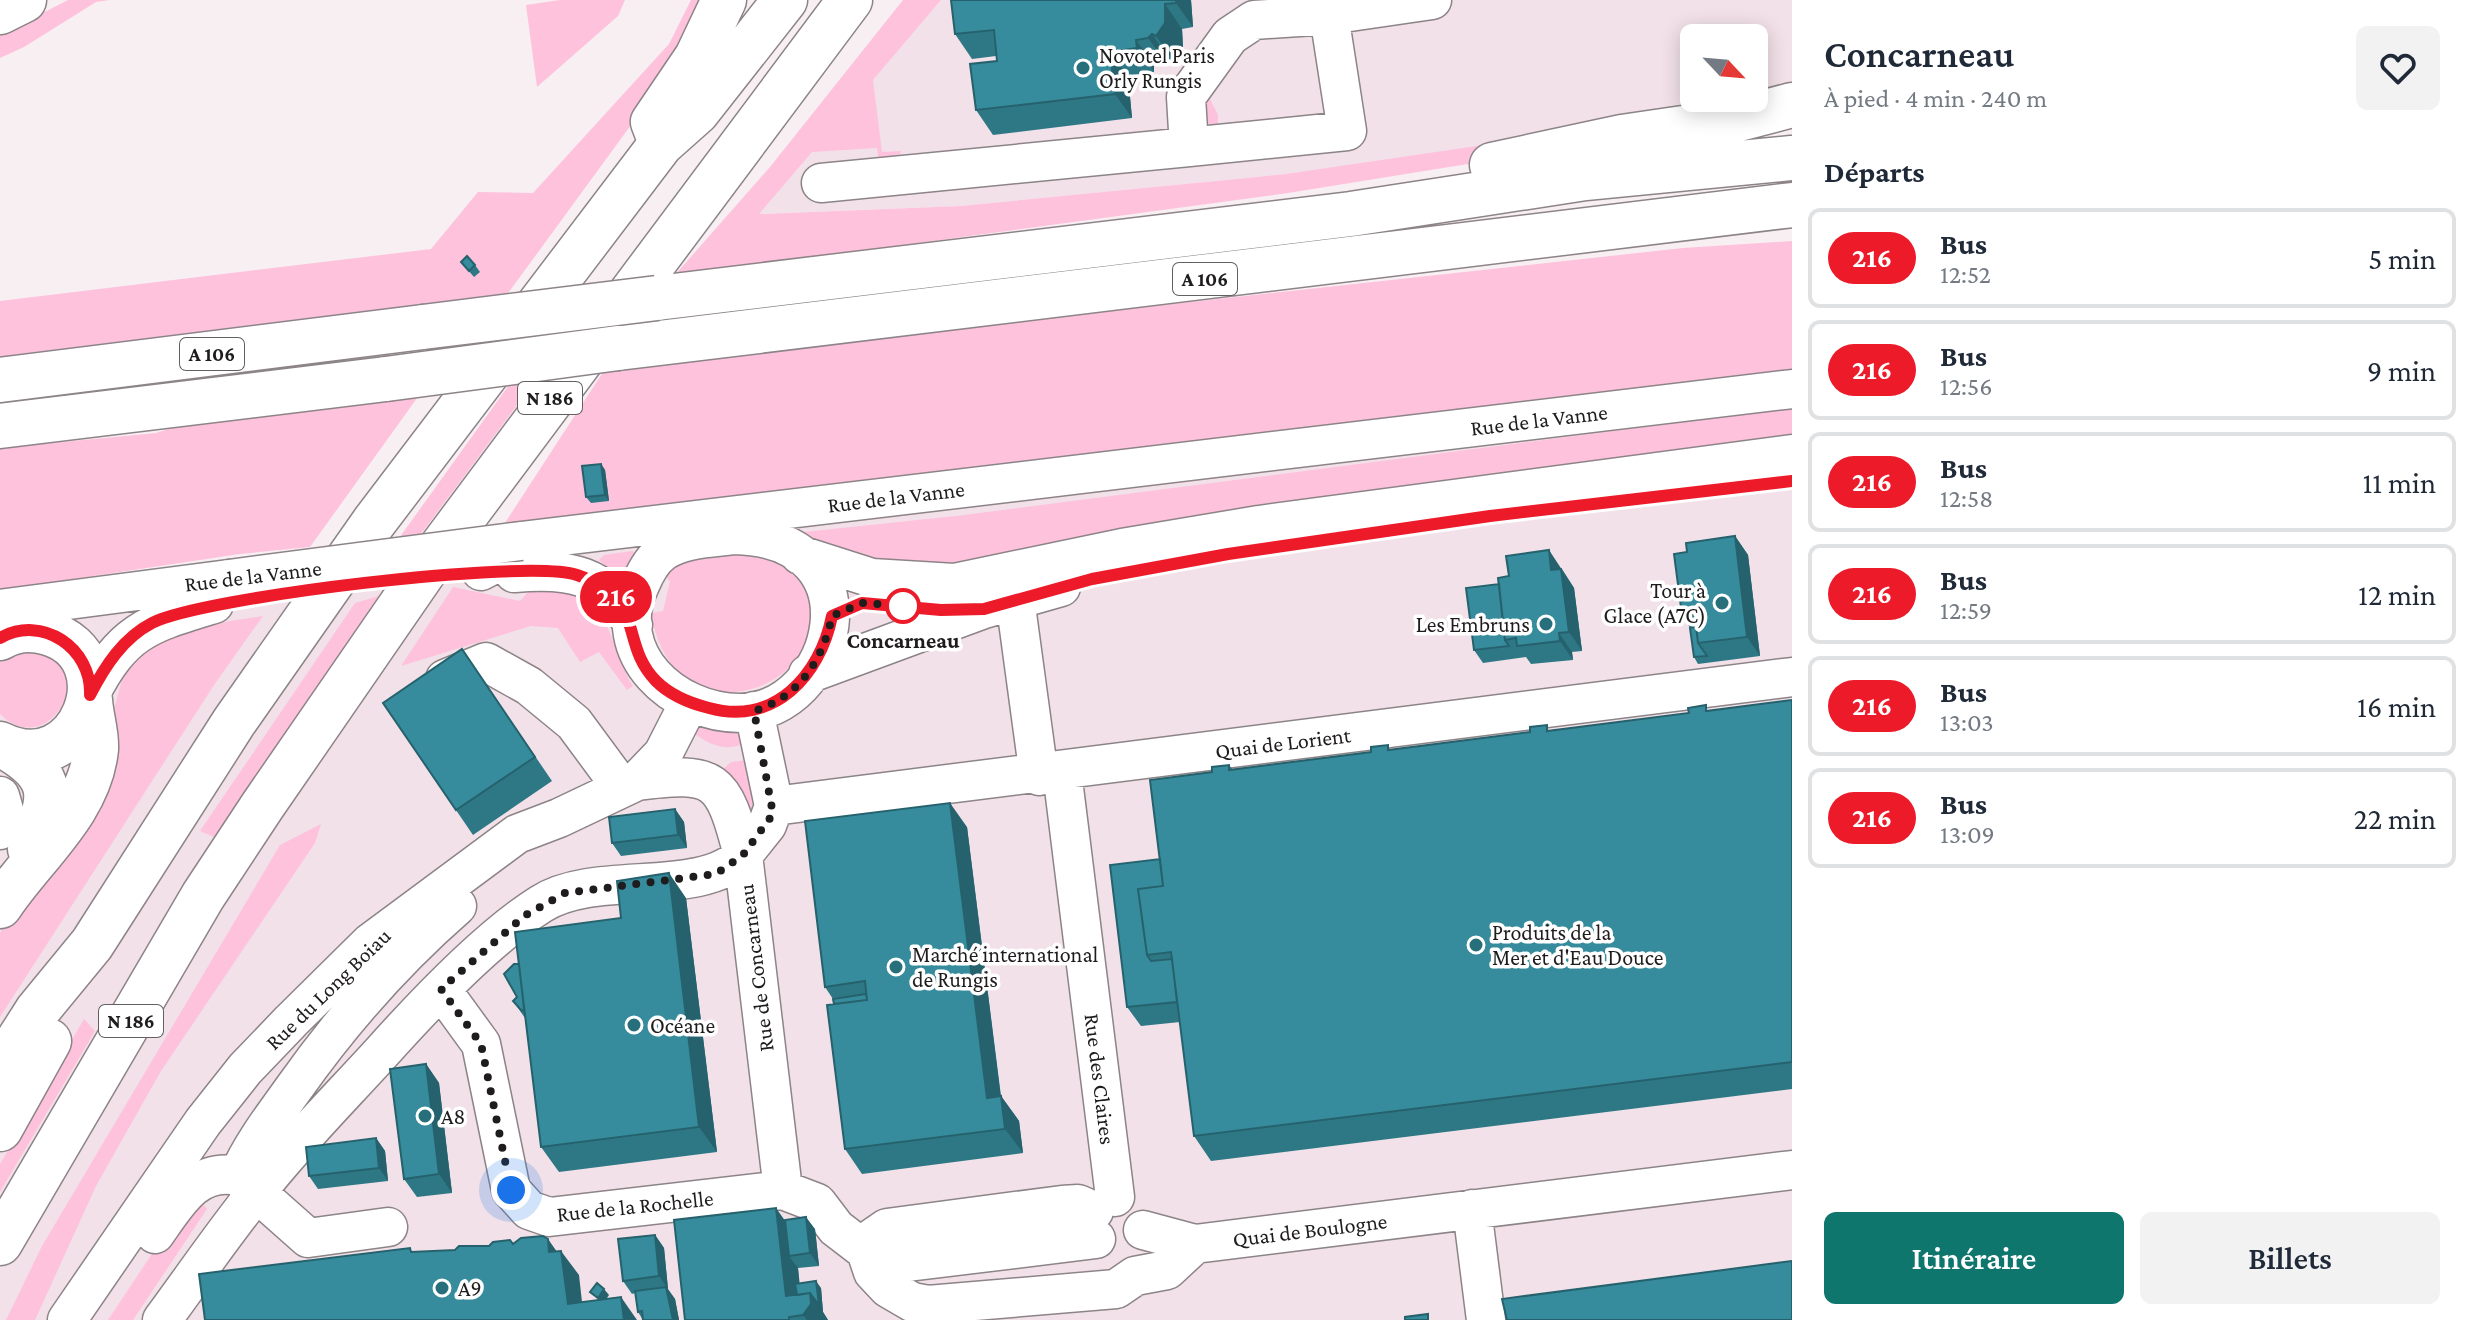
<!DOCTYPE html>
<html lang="fr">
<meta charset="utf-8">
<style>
body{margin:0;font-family:"Crimson Pro",serif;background:#f2f2f3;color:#1f2937;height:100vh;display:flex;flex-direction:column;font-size:30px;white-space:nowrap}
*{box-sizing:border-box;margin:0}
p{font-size:26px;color:#747a83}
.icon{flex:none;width:44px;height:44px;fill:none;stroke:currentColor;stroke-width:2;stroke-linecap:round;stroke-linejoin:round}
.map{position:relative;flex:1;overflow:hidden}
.drawer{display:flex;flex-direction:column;background:#fff;width:680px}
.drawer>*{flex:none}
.badge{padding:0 16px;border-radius:26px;font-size:28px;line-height:52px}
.needle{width:52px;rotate:116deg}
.buttons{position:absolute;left:1680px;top:24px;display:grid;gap:16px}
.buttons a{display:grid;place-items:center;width:88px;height:88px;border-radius:12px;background:#fff;box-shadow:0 4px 20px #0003;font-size:40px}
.you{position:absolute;width:40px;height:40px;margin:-20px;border:6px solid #fff;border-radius:50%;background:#1a73e8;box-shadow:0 0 0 12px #1a73e833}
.map>.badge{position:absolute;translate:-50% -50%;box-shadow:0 0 0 4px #fff}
h2{padding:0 32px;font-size:30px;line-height:72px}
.round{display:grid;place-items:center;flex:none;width:84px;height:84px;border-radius:12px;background:#f2f2f3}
.head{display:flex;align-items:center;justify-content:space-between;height:136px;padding:0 32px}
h1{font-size:38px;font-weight:600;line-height:60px}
.cta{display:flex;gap:16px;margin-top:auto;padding:16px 32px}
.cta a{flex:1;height:92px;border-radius:12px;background:#0f766e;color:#fff;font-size:32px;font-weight:600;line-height:92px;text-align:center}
.cta a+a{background:#f2f2f3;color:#1f2937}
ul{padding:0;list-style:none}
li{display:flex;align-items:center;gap:24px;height:100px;margin:0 16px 12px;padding:0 16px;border:4px solid #e0e1e3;border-radius:12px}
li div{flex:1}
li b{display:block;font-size:30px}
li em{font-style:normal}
li .badge{min-width:88px;font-weight:700;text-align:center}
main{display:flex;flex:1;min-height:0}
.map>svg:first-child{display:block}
.built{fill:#f2e1e8;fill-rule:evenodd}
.green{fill:#fec2dc}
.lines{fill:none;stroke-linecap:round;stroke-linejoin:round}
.minor-casing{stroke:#8c8487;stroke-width:41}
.major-casing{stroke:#8c8487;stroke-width:47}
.highway-casing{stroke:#8c8487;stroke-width:47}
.minor{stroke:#fff;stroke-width:38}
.major{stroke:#fff;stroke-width:44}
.highway{stroke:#fff;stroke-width:44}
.minor-bridge-casing{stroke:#8c8487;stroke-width:41;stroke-linecap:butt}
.highway-bridge-casing{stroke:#8c8487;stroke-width:47;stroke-linecap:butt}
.minor-bridge{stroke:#fff;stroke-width:38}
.highway-bridge{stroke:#fff;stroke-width:44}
.wall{fill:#2e7886}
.shaded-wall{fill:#26626d}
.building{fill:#368c9c;stroke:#26626d;stroke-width:2}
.line-casing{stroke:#fff;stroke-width:18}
.line{stroke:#ed1b2a;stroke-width:12}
.walk{stroke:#1f1c1d;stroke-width:8;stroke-dasharray:0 14.4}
.poi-dot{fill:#286f7c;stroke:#fff;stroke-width:3}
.stop-dot{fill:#fff;stroke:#ed1b2a;stroke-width:4}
.labels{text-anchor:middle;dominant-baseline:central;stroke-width:7;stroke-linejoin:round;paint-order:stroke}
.shield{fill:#fff;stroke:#626061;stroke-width:2}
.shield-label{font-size:20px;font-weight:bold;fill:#1f1c1d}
.poi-label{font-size:22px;fill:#1f1c1d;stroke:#fff;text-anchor:start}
.street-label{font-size:22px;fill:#1f1c1d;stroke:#fff}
.stop-label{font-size:22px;font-weight:bold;fill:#1f1c1d;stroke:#fff}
</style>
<main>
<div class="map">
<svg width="1792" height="1320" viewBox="0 0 1792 1320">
<rect width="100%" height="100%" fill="#f7eff2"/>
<path class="built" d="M941,0H1792V109L1286,174L961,206L758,214ZM1694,38H1754V98H1694Z
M1792,407V1320H0V614L1025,487L1080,494Z"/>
<path class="green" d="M68,0H109L96,2L24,47L0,58V35Z
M560,0H625L618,16L537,87L526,5Z
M691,0H705L650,99L506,296L0,361V301L431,249L478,192L533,193L669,44Z
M903,0H941L873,80L882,152L901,151C898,162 889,164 879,166L877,148L812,152L759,214L961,206L1286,174L1714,111L1474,163L1288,193L674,276L770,167Z
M1204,87L1218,115V133L1204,119Z
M1792,241V375L501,529L607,366L1683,248Z
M536,380L418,538L397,541L509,385Z
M420,394L310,547L240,554L0,590V448L156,433L190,422Z
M1792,408V444L967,572L874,568L794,533L956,516Z
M698,548L788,562C795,573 807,587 810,599C833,689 673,747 651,613L663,611L670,581L661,574Z
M632,551L636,553L622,581L599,560L604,555Z
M537,582C555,586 580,592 595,606C608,618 620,667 633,686L627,690L599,652L580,662L558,628L531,626L401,666L453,587L520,601Z
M379,596L214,837L200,831L355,603Z
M263,616L214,685L0,1017V933L90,799L124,672L147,647L198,626Z
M17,651C112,651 52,766 0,714V662Z
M702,723L737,731L744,743C725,754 705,742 689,730Z
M748,760L754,781L755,814L748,815L722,770L731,762Z
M321,824L315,843L161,1071L96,1186L35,1320H6L42,1246L280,845Z
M84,1019L95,1031L0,1192V1164Z
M187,1201H200L207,1209L133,1320H108Z"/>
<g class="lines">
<defs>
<path id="minor" d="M1329,15L1347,131L1189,147L1186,97L1230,36L1254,20L1329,15L1432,0
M821,183L1189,147
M735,535C883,539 837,712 740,713C674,713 608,654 640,585C645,573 652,559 664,551C684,538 712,538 735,535Z
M521,541L1792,389
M800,555L872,578L954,583L1122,548L1259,525L1792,454
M481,571L509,556L544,553
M514,573C568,568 605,573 633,625
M1015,599L1039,776
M0,609L229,579
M808,674L984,609L1061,587
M445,679L486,662L529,686L574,723L622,788
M90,695C123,630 148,624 214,604
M754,711L774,806L767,825L743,855L783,1190
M1062,772L1115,1197
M0,796L6,817L0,830
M774,806L1792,677
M441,989L481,1044L511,1190L529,1210L549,1217L783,1190L817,1203L836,1228L866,1251L895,1261L908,1262L1096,1239
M238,1176C252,1144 274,1116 294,1088C342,1020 394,961 457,906
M1472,1209L1486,1320
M1094,1211L1078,1204L1062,1205L887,1228L871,1239L866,1251L873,1272L888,1288L912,1302L928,1305L1116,1289L1135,1276L1167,1270L1195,1244
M1143,1230L1195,1244L1792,1170
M155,1234C177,1203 196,1167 238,1176L308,1238L388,1227
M67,1320L203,1122L245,1069L291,1021L370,943L517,834L559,818L637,781L663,754L689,703
M162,1320C193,1278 223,1234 256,1193C294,1144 339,1099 381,1053C424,1005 487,938 541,904C596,869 700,899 743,855C723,777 716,771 637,781"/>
<path id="major" d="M0,12L24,0
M0,638C15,629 31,628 48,633C129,657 81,784 0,744
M9,749C60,779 50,802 30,849
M0,906C32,857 90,812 96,749C97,733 91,717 90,700"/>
<path id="highway" d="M658,135L653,122L697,57L724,0
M1492,165L1622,137L1731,121L1792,105
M657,298L1351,214L1585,178L1792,158
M618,348L1792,205
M0,380L423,327
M0,426L386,379
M0,1069L37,1011L92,944L234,722L374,522L661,144L697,112L785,0
M0,1129L49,1041
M0,1243L203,896L263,805L434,557L850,0"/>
</defs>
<use href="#minor" class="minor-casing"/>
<use href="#major" class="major-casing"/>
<use href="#highway" class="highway-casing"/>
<use href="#minor" class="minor"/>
<use href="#major" class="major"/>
<use href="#highway" class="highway"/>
<defs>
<path id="minor-bridge" d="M229,579L521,541"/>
<path id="highway-bridge" d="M423,327L657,298
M386,379L618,348"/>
</defs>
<use href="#minor-bridge" class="minor-bridge-casing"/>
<use href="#highway-bridge" class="highway-bridge-casing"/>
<use href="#minor-bridge" class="minor-bridge"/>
<use href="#highway-bridge" class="highway-bridge"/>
</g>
<path class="wall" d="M1191,0L1193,27L1182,29L1183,47L1173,61L1169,59L1166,63L1154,64V72L1128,76L1132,118L993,135L976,110L997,61L996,56L972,59L955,34Z
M461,262L475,265L480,272L474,277Z
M601,464L605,470L609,501L591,503L586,497Z
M1735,536L1748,555L1760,656L1698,664L1694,657L1690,628L1682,615L1687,552Z
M1562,569L1574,588L1582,651L1572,652L1573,660L1531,664L1526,657L1483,663L1474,650L1499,584L1509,576Z
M462,649L552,781L473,835L383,703Z
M1792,700V1089L1211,1161L1194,1136L1180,1022L1141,1026L1127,1007L1160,859L1212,772L1229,765L1233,770Z
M675,809L684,822L687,848L621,856L612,843Z
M967,827L1001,1096L1019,1121L1023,1153L862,1174L845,1149L833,999L825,987Z
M686,898L717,1152L559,1172L541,1147L525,1018L513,1001L517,997L519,964L621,918Z
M426,1064L439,1083L452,1193L417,1197L404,1179Z
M376,1138L385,1151L388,1181L318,1189L309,1176Z
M785,1220L815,1229L819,1266L798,1268L799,1283L821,1288L823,1312L828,1320H685Z
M655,1235L664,1248L668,1289L675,1299L679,1320H643L638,1312L635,1293L632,1294L623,1281Z"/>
<path class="shaded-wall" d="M1176,0H1191L1193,27L1176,3Z
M1165,4L1182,29L1183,47L1173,61L1156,36Z
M1152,34L1169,59L1166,63L1148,38Z
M1136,40L1154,64V72L1137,48Z
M1110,52L1128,76L1132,118L1115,94Z
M601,464L605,470L609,501L605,495Z
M1735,536L1748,555L1760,656L1747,637Z
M1549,550L1574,588L1582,651L1569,632L1551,570Z
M1559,633L1572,652L1573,660L1560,641Z
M950,803L967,827L1004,1123L987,1098Z
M675,809L684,822L687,848L678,835Z
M669,873L686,898L717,1152L699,1127Z
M426,1064L439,1083L452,1193L439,1174Z
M1001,1096L1019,1121L1023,1153L1005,1129Z
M376,1138L385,1151L388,1181L379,1168Z
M776,1208L793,1232L789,1256L798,1268L803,1314L786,1296Z
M806,1217L815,1229L819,1266L810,1253Z
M655,1235L664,1248L668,1289L659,1276Z
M548,1239L562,1259L561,1251L579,1275L584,1320L568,1304L549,1252Z
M816,1281L821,1288L823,1312L828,1320H807L803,1315L810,1293Z
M666,1287L675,1299L679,1320H673Z
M604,1289L609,1295L603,1304L598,1298Z
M621,1297L637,1320H624Z"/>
<path class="building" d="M951,0H1176V3L1165,4V23L1156,36L1152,34L1148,38L1136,40L1137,48L1110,52L1115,94L976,110L970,64L997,61L994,30L955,34Z
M467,256L475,265L469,271L461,262Z
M601,464L605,495L586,497L582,466Z
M1735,536L1747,637L1698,643L1695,614L1682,615L1674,554L1687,552L1686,543Z
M1549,550L1551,570L1561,569L1569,632L1559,633L1560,641L1517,646L1516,638L1505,640L1498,578L1509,576L1506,556Z
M1499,584L1505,640L1509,646L1474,650L1466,588Z
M1696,627L1698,643L1707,656L1694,657L1690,628Z
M462,649L535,757L456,810L383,703Z
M1792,700V1062L1194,1136L1171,952L1147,955L1138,889L1163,886L1150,780L1212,772V767L1229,765V770L1371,752V747L1388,745V750L1530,732V727L1547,725V731L1689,713L1688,708L1706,705V711Z
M950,803L987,1098L1001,1096L1005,1129L845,1149L827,1005L867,1000L865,981L825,987L805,821Z
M675,809L678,835L612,843L609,817Z
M1160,859L1163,886L1138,889L1147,955L1151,961L1172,959L1177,1002L1127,1007L1110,865Z
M669,873L699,1127L541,1147L515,932L621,918L617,881Z
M514,964H519L524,1009L522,1011L513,1001L517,997L504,974Z
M866,994L867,1000L834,1004L833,999Z
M426,1064L439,1174L404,1179L390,1069Z
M376,1138L379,1168L309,1176L306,1147Z
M776,1208L786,1296L810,1293L811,1304L803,1315L789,1317V1320H685L674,1220Z
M806,1217L810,1253L789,1256L785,1220Z
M655,1235L659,1276L623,1281L618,1239Z
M543,1236L548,1239L549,1252L561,1251L568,1304L621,1297L624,1320H205L199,1274L410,1248L411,1252L455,1250L459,1246H489L493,1242L510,1240L513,1244L521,1238Z
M1792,1261V1320H1507L1502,1299Z
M816,1281L819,1305L810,1293L797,1295L795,1284Z
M597,1283L604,1289L598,1298L590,1292Z
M666,1287L673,1320H643L642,1311L638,1312L635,1291Z
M1428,1314V1320H1405V1317Z"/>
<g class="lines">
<defs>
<path id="line" d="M0,638C42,614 92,648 90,695C105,666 123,638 152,623C202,597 527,558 577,575C648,599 618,642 656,681C671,696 689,703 709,708C774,726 820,676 832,616L862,603L941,610L984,609L1092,579L1228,554L1490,516L1792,481"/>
</defs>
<use href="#line" class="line-casing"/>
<use href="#line" class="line"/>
<path class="walk" d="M511,1190L481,1044L441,989L524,916L565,893L716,874L743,855L773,814L754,711C799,697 823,660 832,616L862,603L903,606"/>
</g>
<g class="poi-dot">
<circle cx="1083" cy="68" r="8"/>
<circle cx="1722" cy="603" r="8"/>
<circle cx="1546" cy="624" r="8"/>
<circle cx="1476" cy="945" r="8"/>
<circle cx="896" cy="967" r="8"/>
<circle cx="634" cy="1025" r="8"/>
<circle cx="425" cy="1116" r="8"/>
<circle cx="442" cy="1288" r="8"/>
</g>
<circle class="stop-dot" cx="903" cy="606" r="16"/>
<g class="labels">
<g class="shield">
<rect x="1173" y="263" width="64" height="32" rx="6"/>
<rect x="180" y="338" width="64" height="32" rx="6"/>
<rect x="518" y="382" width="64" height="32" rx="6"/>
<rect x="99" y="1005" width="64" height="32" rx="6"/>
</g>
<g class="shield-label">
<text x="1205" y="279">A 106</text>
<text x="212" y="354">A 106</text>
<text x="550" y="398">N 186</text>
<text x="131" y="1021">N 186</text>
</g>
<g class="poi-label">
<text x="1099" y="55">Novotel Paris<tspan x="1099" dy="25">Orly Rungis</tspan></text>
<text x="1706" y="590" text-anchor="end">Tour à<tspan x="1706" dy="25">Glace (A7C)</tspan></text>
<text x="1530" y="624" text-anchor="end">Les Embruns</text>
<text x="1492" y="932">Produits de la<tspan x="1492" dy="25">Mer et d'Eau Douce</tspan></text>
<text x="912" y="954">Marché international<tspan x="912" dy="25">de Rungis</tspan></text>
<text x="650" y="1025">Océane</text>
<text x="441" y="1116">A8</text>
<text x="458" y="1288">A9</text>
</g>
<g class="street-label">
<text transform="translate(1539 420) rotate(-7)">Rue de la Vanne</text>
<text transform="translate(896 497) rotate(-7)">Rue de la Vanne</text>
<text transform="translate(253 576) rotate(-7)">Rue de la Vanne</text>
<text transform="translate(1283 743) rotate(-7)">Quai de Lorient</text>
<text transform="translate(756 968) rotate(-97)">Rue de Concarneau</text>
<text transform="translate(328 989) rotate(-44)">Rue du Long Boiau</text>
<text transform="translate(1100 1079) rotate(83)">Rue des Claires</text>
<text transform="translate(635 1206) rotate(-6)">Rue de la Rochelle</text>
<text transform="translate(1310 1230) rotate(-7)">Quai de Boulogne</text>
</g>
<g class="stop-label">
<text x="903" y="640">Concarneau</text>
</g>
</g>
</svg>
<div class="buttons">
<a><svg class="needle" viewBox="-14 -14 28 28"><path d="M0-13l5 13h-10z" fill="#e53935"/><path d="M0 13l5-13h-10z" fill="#747a83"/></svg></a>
</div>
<div class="you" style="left:511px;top:1190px"></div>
<b class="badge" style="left:616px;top:597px;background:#ed1b2a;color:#fff">216</b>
</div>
<section class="drawer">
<div class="head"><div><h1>Concarneau</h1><p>À pied · 4 min · 240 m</p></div><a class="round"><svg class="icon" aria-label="heart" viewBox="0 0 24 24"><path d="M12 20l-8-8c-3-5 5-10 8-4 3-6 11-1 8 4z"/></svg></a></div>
<h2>Départs</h2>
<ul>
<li><span class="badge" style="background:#ed1b2a;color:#fff">216</span><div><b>Bus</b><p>12:52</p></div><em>5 min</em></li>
<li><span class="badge" style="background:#ed1b2a;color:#fff">216</span><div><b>Bus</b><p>12:56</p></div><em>9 min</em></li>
<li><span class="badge" style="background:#ed1b2a;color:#fff">216</span><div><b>Bus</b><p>12:58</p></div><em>11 min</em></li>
<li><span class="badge" style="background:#ed1b2a;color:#fff">216</span><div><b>Bus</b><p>12:59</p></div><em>12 min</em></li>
<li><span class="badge" style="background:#ed1b2a;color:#fff">216</span><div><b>Bus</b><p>13:03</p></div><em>16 min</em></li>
<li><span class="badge" style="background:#ed1b2a;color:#fff">216</span><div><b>Bus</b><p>13:09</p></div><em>22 min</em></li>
</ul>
<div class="cta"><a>Itinéraire</a><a>Billets</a></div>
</section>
</main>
